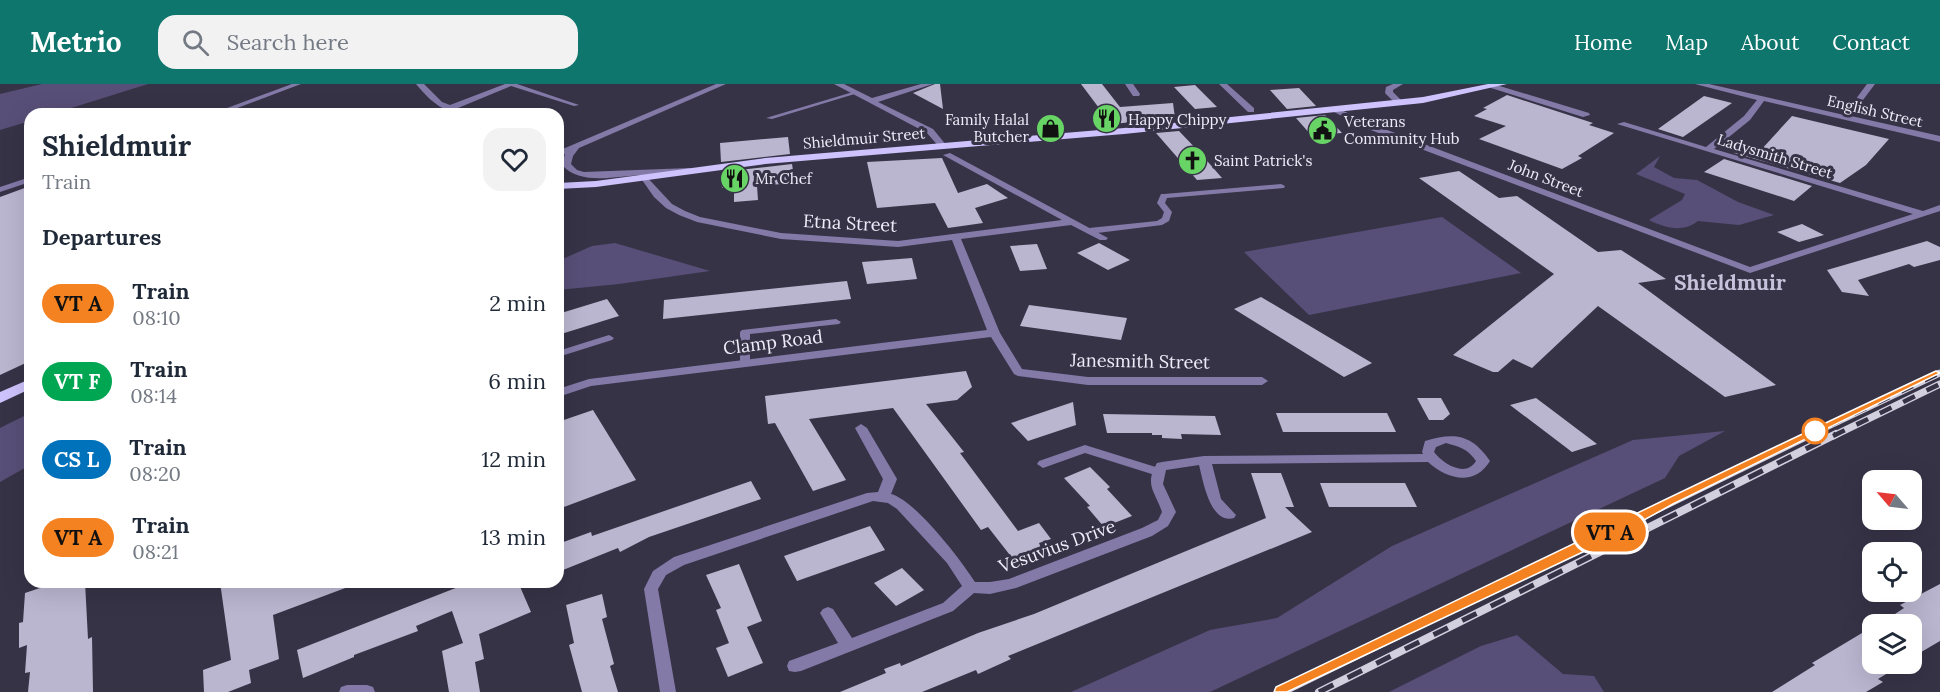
<!DOCTYPE html>
<style>
body{margin:0;font-family:Lora,serif;background:#f2f2f3;color:#1f2937;height:100vh;display:flex;flex-direction:column;font-size:22px;white-space:nowrap}
*{box-sizing:border-box;margin:0}
p{font-size:20px;color:#747a83}
.icon{flex:none;width:33px;height:33px;fill:none;stroke:currentColor;stroke-width:2;stroke-linecap:round;stroke-linejoin:round}
.map{position:relative;flex:1;overflow:hidden}
.drawer{position:absolute;left:24px;top:24px;width:540px;height:480px;display:flex;flex-direction:column;background:#fff;border-radius:18px;box-shadow:0 6px 24px #0002}
.drawer>*{flex:none}
.badge{padding:0 12px;border-radius:20px;font-size:21px;line-height:39px}
.needle{width:39px;rotate:298deg}
.buttons{position:absolute;left:1862px;top:386px;display:grid;gap:12px}
.buttons a{display:grid;place-items:center;width:60px;height:60px;border-radius:12px;background:#fff;box-shadow:0 6px 24px #0002;font-size:30px}
.map>.badge{position:absolute;translate:-50% -50%;box-shadow:0 0 0 3px #fff}
h2{padding:0 18px;font-size:22px;line-height:54px}
.round{display:grid;place-items:center;flex:none;width:63px;height:63px;border-radius:18px;background:#f2f2f3}
.headline{display:flex;align-items:center;justify-content:space-between;height:102px;padding:0 18px}
h1{font-size:28px;font-weight:700;line-height:45px}
ul{padding:0;list-style:none}
li{display:flex;align-items:center;gap:18px;height:78px;padding:0 18px}
li div{flex:1}
li b{display:block;font-size:22px}
li em{font-style:normal}
li .badge{min-width:66px;font-weight:700;text-align:center}
header{display:flex;align-items:center;gap:36px;box-sizing:border-box;height:84px;padding:0 30px;background:#0f766e;color:#fff}
header strong{font-size:28px}
nav{display:flex;gap:33px;margin-inline-start:auto;font-size:21px}
.search{width:420px;height:54px;background:#f2f2f3;display:flex;align-items:center;gap:15px;box-sizing:border-box;padding:0 21px;border-radius:18px;color:#747a83;font-size:22px}
.map>svg:first-child{display:block}
.green{fill:#584f78}
.building{fill:#bbb6d0}
.lines{fill:none;stroke-linecap:round;stroke-linejoin:round}
.lane{fill:#837aa8;fill-rule:evenodd}
.street{fill:#837aa8;fill-rule:evenodd}
.primary{fill:#cec3fc;fill-rule:evenodd}
.rail-far1-casing{stroke:#d2cfde;stroke-width:7}
.rail-casing{stroke:#d2cfde;stroke-width:8}
.rail-far1{stroke:#373347;stroke-width:4.5;stroke-dasharray:13;stroke-linecap:butt}
.rail{stroke:#373347;stroke-width:5;stroke-dasharray:16;stroke-linecap:butt}
.line{fill:#f58220;stroke:#fff;stroke-width:1.5}
.stop-dot{fill:#fff;stroke:#f58220;stroke-width:3}
.labels{text-anchor:middle;dominant-baseline:central;stroke-width:6;stroke-linejoin:round;paint-order:stroke}
.far-street-label{font-size:15px;fill:#eeecf9;stroke:#373347}
.far-poi-label{font-size:15px;fill:#eeecf9;stroke:#373347;text-anchor:start}
.street-label{font-size:18px;fill:#eeecf9;stroke:#373347}
.quarter-label{font-size:21px;font-weight:bold;fill:#c6c2dc;stroke:#373347}
</style>
<header>
<strong>Metrio</strong>
<div class="search"><svg class="icon" aria-label="search" viewBox="0 0 24 24"><circle cx="10" cy="10" r="6"/><path d="M15 15l6 6"/></svg>Search here</div>
<nav><a>Home</a><a>Map</a><a>About</a><a>Contact</a></nav>
</header>
<div class="map">
<svg width="1940" height="608" viewBox="0 0 1940 608">
<rect width="100%" height="100%" fill="#373347"/>
<path class="green" d="M42,0H148L52,30H30V37L0,46V10Z
M1660,72L1654,83L1674,94L1697,96L1738,118L1774,131L1739,141L1698,137C1683,149 1665,144 1649,136L1682,116L1685,110L1636,90Z
M1442,133L1521,189L1309,231L1244,168Z
M615,159L710,187L619,200L558,206V177L592,162Z
M30,329V381L0,398V344Z
M1725,347L1679,372L1665,394L1210,608H1071L1210,546L1277,534L1392,462L1633,356Z
M1517,551L1563,590L1594,592L1604,608H1389L1481,562Z"/>
<path class="building" d="M935,0H940L943,25L913,9Z
M1081,0H1102L1120,23L1173,19L1175,34L1148,39L1145,37L1111,40Z
M1195,1L1217,23L1195,25L1174,3Z
M1299,4L1316,22L1287,25L1270,6Z
M1507,11L1593,39L1589,41L1614,49L1578,72L1582,74L1562,85L1479,55L1506,42L1474,32L1487,25L1483,24Z
M1704,12L1732,19L1683,53L1658,45Z
M1325,31L1342,49L1311,51L1296,34Z
M1792,32L1889,55L1866,81L1840,99L1734,69L1744,62L1760,67Z
M1179,47L1201,70L1222,94L1197,96L1156,49Z
M788,53L790,70L721,78L720,59Z
M942,74L958,109L987,100L1008,114L975,124L983,139L948,144L935,119L877,124L867,78Z
M1724,75L1812,102L1794,117L1704,88Z
M792,80L795,99L757,102L758,116L734,118V103L722,104L721,88Z
M1459,87L1499,114L1517,112L1598,168L1621,166L1666,195L1638,199L1776,301L1725,313L1598,222L1532,284L1513,275L1498,288H1493L1453,271L1554,190L1419,94Z
M30,102V277L0,291V113Z
M1802,140L1824,151L1799,158L1777,148Z
M1927,157L1940,163V176L1914,183L1909,180L1858,196L1869,212L1842,208L1827,186Z
M1099,159L1130,176L1108,186L1077,169Z
M1037,160L1047,185L1020,187L1010,162Z
M912,174L917,195L867,200L862,178Z
M847,197L851,215L663,235L664,216Z
M1261,213L1372,279L1344,293L1234,225Z
M607,215L619,232L558,251V230Z
M1029,221L1127,234L1121,256L1020,242Z
M966,287L972,303L957,316L926,320L964,368L960,369L1018,447L1039,439L1051,455L1039,459L1041,464L1013,475L988,443L981,446L893,324L809,335L846,396L813,407L775,339L768,340L765,312Z
M1417,314H1441L1450,330L1443,336H1429Z
M1536,314L1548,323L1597,360L1572,368L1510,321Z
M1073,318L1076,341L1028,357L1011,339Z
M593,326L636,396L564,423L558,412V338Z
M1276,329H1387L1396,348H1283Z
M1103,330L1215,332L1221,351L1181,350L1182,355L1162,354V351H1152V349H1107Z
M1090,383L1110,403L1107,405L1132,432L1104,443L1087,423L1090,422L1064,394Z
M1251,389H1281L1294,423H1285L1312,448L1008,572L1011,575L978,590L976,586L922,608H840L886,589L884,585L900,579L901,582L978,549L1034,530L1266,434Z
M751,397L761,415L649,453L620,468L618,464L558,488V460L591,448L592,452Z
M1320,399H1405L1417,423H1329Z
M870,442L885,466L797,497L784,472Z
M739,480L762,537L747,543L763,579L728,593L716,564L729,559L716,526L721,524L706,491Z
M902,484L924,506L896,522L874,499Z
M58,498H85L88,555L92,553L93,608H28L30,588L25,589L27,561L19,564V539L23,538L25,509Z
M220,498H356V500L273,531L279,575L249,586L251,599L228,608H204L203,586L231,576Z
M471,498H518L531,528L479,550L484,575L475,578L480,608H449L442,567L463,559L452,527L416,542L418,547L354,571V573L303,594L297,566Z
M1940,500V557L1911,574V540H1880L1904,524L1900,521Z
M602,510L607,533L602,535L614,580L610,582L618,608H582L569,561L574,559L566,521Z
M1872,543V579H1904L1878,595L1883,598L1866,608H1772L1815,581L1812,579Z"/>
<g class="lines">
<path class="lane" d="M292,0H301L221,30H211Z
M510,0H517L579,21L574,22L511,2Z
M853,8L858,9L772,35L766,34Z
M30,93V98L0,108V103Z
M1281,100L1285,102L1284,104L1167,114L1165,119L1172,128L1169,137L1162,141L1089,150L1085,147L1089,144L1157,137L1162,134L1164,128L1157,119L1161,110H1164Z
M836,235L841,238L839,240L750,250V280L745,283L740,280V248L742,246Z
M609,251L614,254L612,256L558,273V267Z
M1085,361L1162,385L1164,388L1162,391L1158,392L1085,369L1043,384L1037,380L1039,377Z"/>
<path class="street" d="M416,0H424L442,18L450,21L505,0H516L458,24L470,30C444,30 432,19 416,0Z
M716,0H726L579,64L573,72L571,80L577,86L584,88L690,84L691,86L687,89L645,91L672,120L685,127L700,133L781,149L898,157L1062,136L943,71L950,69L1108,154L1106,156H1100L1071,141L961,155L1000,249L1022,285L1088,293H1262L1268,297L1262,301H1088L1018,292L1014,290L991,253L591,302L558,313V305L589,295L987,246L952,156L898,163L781,155L697,138L679,131L666,124L654,113L640,93L642,91C617,92 580,102 562,81L565,70L558,73V67Z
M834,0H844L872,14L921,0H933L878,18L933,45L947,62L940,64L927,49Z
M1125,0H1133L1140,10L1139,12H1133Z
M1219,0H1227L1254,24V28H1248Z
M1393,0H1403L1393,6V8L1404,19L1403,21H1397L1385,9L1386,3Z
M1493,0L1589,29L1590,31L1583,33L1491,4L1490,2Z
M1695,0H1709L1844,31L1867,0H1875L1851,32L1940,52V58L1764,17L1750,36L1714,65L1923,127L1940,121V127L1750,189L1368,45L1330,26L1337,24L1374,41L1750,183L1913,130L1617,40L1624,38L1706,63L1744,32L1757,16Z
M861,340L867,344L897,395L891,410C915,416 961,476 975,498H990L1009,495L1142,444L1158,436L1162,428C1155,407 1144,401 1157,379L1162,378L1204,372L1423,370L1422,368L1425,357C1454,348 1472,350 1490,377C1475,402 1448,396 1428,378L1212,380L1221,415L1236,431L1234,434C1210,441 1203,396 1199,381L1166,386L1163,400L1176,428L1168,442L1152,452L1016,504L990,510L974,509L953,527L801,587L795,588L789,587L787,582L789,577L838,559L820,529L823,525L828,523L833,525L852,554L943,519L962,502L947,479L897,425L888,419L873,417L684,481L666,491L658,505L676,608H660L644,505L653,487L674,473L867,409L878,408L883,395L855,344ZM1446,359C1460,363 1468,365 1476,377C1466,394 1443,380 1434,368L1436,363Z
M347,601H367L373,603L375,608H339L341,603Z"/>
<path class="primary" d="M1488,0H1507L1423,19L1124,50L765,80L596,103L558,105V99L596,97L765,74L1124,44L1423,13Z
M30,295V305L0,319V308Z"/>
<defs>
<path id="rail-far1" d="M1807,352L1940,289
M1833,352L1940,300"/>
<path id="rail" d="M1282,608L1811,350
M1319,608L1836,350"/>
</defs>
<use href="#rail-far1" class="rail-far1-casing"/>
<use href="#rail" class="rail-casing"/>
<use href="#rail-far1" class="rail-far1"/>
<use href="#rail" class="rail"/>
</g>
<path class="line" d="M1936,287L1940,289L1673,420L1604,458L1287,608H1274L1276,603C1496,498 1715,390 1936,287Z"/>
<defs>
<symbol id="restaurant-disc" viewBox="-11 -11 22 22"><circle r="9.5" fill="#68d465" stroke="#373347"/><path d="M-5-6h1v4h1v-4h1v4h1v-4h1v5L-1.5 .5V6h-2V.5L-5-1ZM5-6V6H3V1.5H1.5Q1.5-4 5-6Z" fill="#111"/></symbol>
<symbol id="shop-disc" viewBox="-11 -11 22 22"><circle r="9.5" fill="#68d465" stroke="#373347"/><path d="M-5-2.5h2.3a2.7 3.5 0 0 1 5.4 0H5L5.5 6h-11ZM-1.5-2.5h3a1.5 2.3 0 0 0-3 0Z" fill="#111"/></symbol>
<symbol id="civic-disc" viewBox="-11 -11 22 22"><circle r="9.5" fill="#68d465" stroke="#373347"/><path d="M-.6-6.5H3V-4.5H.6V-3L4-1V1h2V6H-6V1h2V-1L-.6-3ZM-1.2 2.5V6h2.4V2.5Z" fill="#111"/></symbol>
<symbol id="church-disc" viewBox="-11 -11 22 22"><circle r="9.5" fill="#68d465" stroke="#373347"/><path d="M-1.2-6h2.4v3.5h3.3v2.4h-3.3V6h-2.4V-.1h-3.3v-2.4h3.3Z" fill="#111"/></symbol>
</defs>
<g fill-rule="evenodd">
<use href="#restaurant-disc" x="1090" y="18" width="33" height="33"/>
<use href="#shop-disc" x="1034" y="28" width="33" height="33"/>
<use href="#civic-disc" x="1306" y="30" width="33" height="33"/>
<use href="#church-disc" x="1176" y="60" width="33" height="33"/>
<use href="#restaurant-disc" x="718" y="78" width="33" height="33"/>
</g>
<circle class="stop-dot" cx="1815" cy="347" r="12"/>
<g class="labels">
<g class="far-street-label">
<text transform="translate(1875 27) rotate(13)">English Street</text>
<text transform="translate(864 54) rotate(-5)">Shieldmuir Street</text>
<text transform="translate(1775 72) rotate(17)">Ladysmith Street</text>
<text transform="translate(1546 94) rotate(21)">John Street</text>
</g>
<g class="far-poi-label">
<text x="1029" y="35" text-anchor="end">Family Halal<tspan x="1029" dy="17">Butcher</tspan></text>
<text x="1128" y="35">Happy Chippy</text>
<text x="1344" y="37">Veterans<tspan x="1344" dy="17">Community Hub</tspan></text>
<text x="1214" y="76">Saint Patrick's</text>
<text x="755" y="94">Mr Chef</text>
</g>
<g class="street-label">
<text transform="translate(850 139) rotate(3)">Etna Street</text>
<text transform="translate(773 258) rotate(-7)">Clamp Road</text>
<text transform="translate(1140 277) rotate(1)">Janesmith Street</text>
<text transform="translate(1057 462) rotate(-20)">Vesuvius Drive</text>
</g>
<g class="quarter-label">
<text x="1730" y="198">Shieldmuir</text>
</g>
</g>
</svg>
<div class="buttons">
<a><svg class="needle" viewBox="-14 -14 28 28"><path d="M0-13l5 13h-10z" fill="#e53935"/><path d="M0 13l5-13h-10z" fill="#747a83"/></svg></a>
<a><svg class="icon" aria-label="locate" viewBox="0 0 24 24"><circle cx="12" cy="12" r="6"/><path d="M12 2v4M12 18v4M2 12h4M18 12h4"/></svg></a>
<a><svg class="icon" aria-label="layers" viewBox="0 0 24 24"><path d="M12 4l9 5-9 5-9-5zM3 14l9 5 9-5"/></svg></a>
</div>
<b class="badge" style="left:1610px;top:448px;background:#f58220;color:#111">VT A</b>
<section class="drawer">
<div class="headline"><div><h1>Shieldmuir</h1><p>Train</p></div><a class="round"><svg class="icon" aria-label="heart" viewBox="0 0 24 24"><path d="M12 20l-8-8c-3-5 5-10 8-4 3-6 11-1 8 4z"/></svg></a></div>
<h2>Departures</h2>
<ul>
<li><span class="badge" style="background:#f58220;color:#111">VT A</span><div><b>Train</b><p>08:10</p></div><em>2 min</em></li>
<li><span class="badge" style="background:#00a651;color:#fff">VT F</span><div><b>Train</b><p>08:14</p></div><em>6 min</em></li>
<li><span class="badge" style="background:#0072bc;color:#fff">CS L</span><div><b>Train</b><p>08:20</p></div><em>12 min</em></li>
<li><span class="badge" style="background:#f58220;color:#111">VT A</span><div><b>Train</b><p>08:21</p></div><em>13 min</em></li>
</ul>
</section>
</div>
